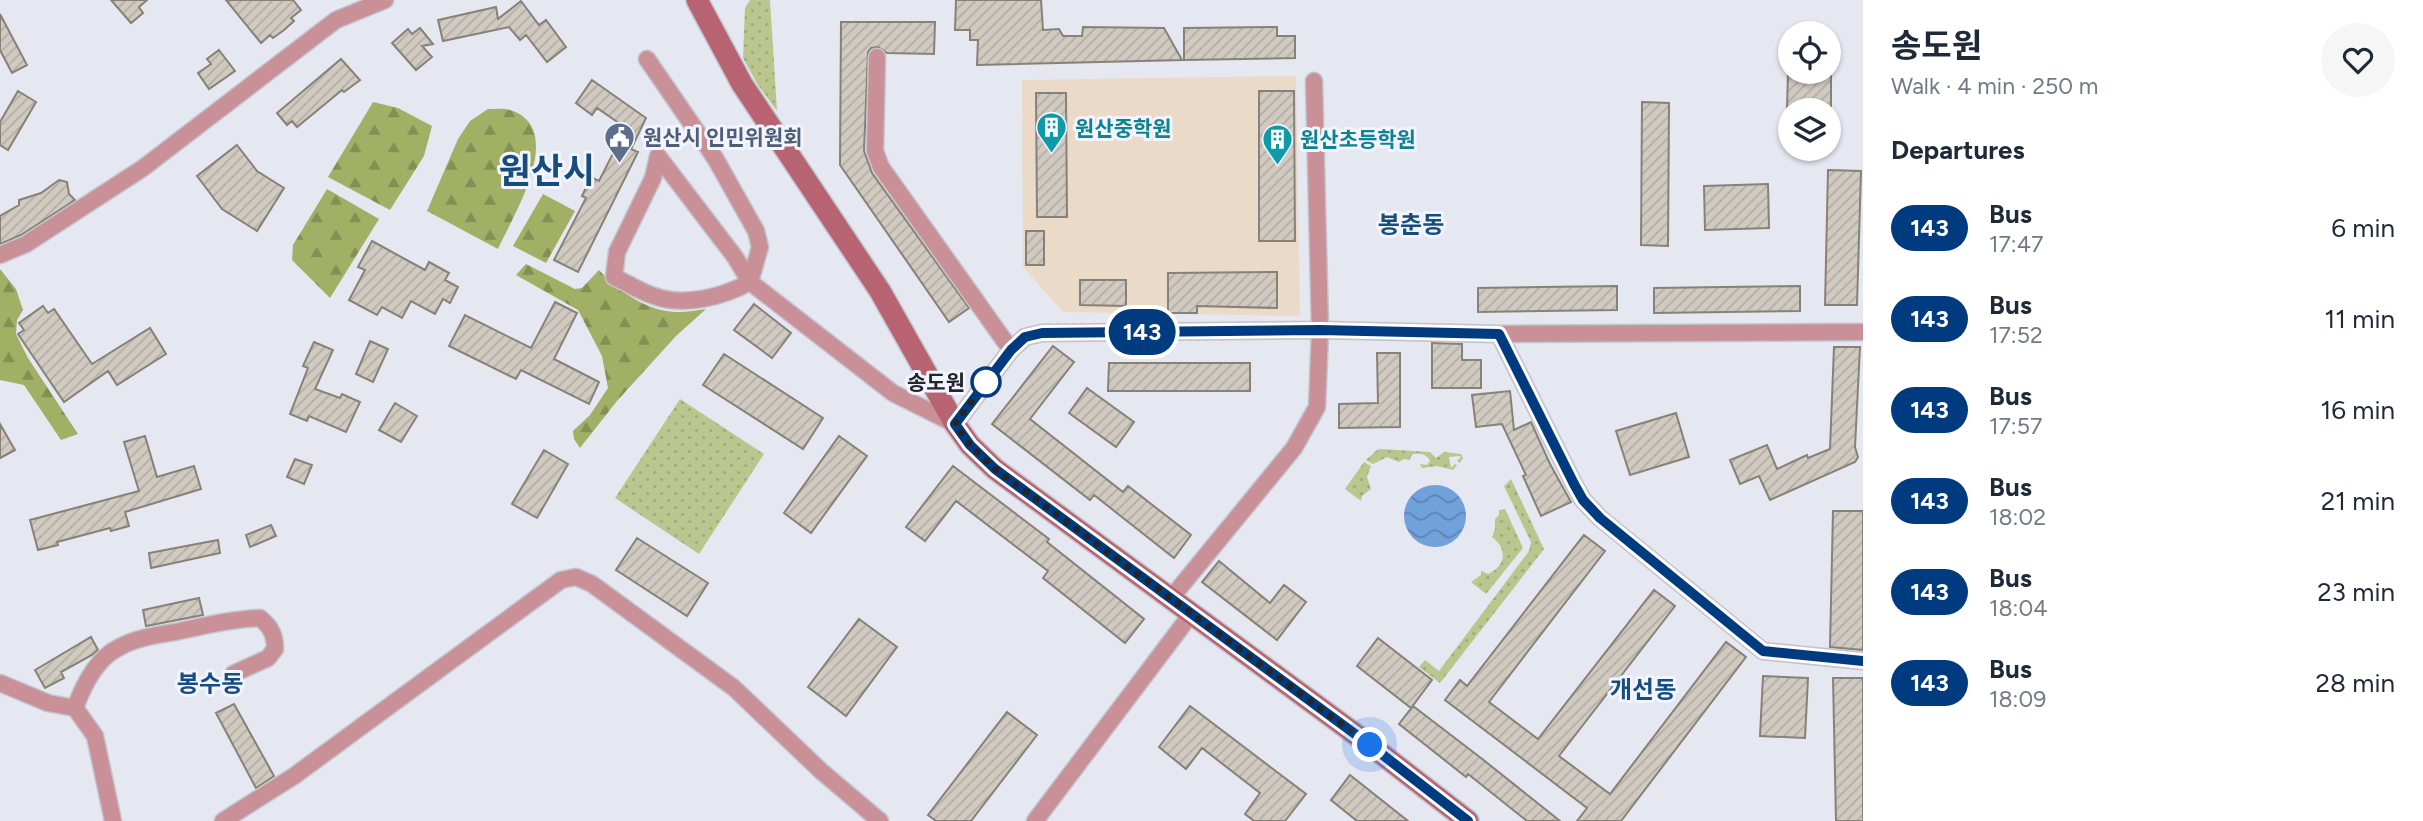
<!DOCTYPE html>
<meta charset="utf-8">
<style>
body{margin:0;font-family:Figtree,"Noto Sans KR",sans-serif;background:#f6f6f7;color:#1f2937;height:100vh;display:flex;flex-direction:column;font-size:26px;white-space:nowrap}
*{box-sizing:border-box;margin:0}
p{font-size:23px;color:#747a83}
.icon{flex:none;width:38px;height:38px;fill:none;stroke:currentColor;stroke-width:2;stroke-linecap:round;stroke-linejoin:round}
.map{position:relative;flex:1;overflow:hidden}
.details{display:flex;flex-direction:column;background:#fff;width:560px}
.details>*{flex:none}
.badge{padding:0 14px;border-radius:23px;font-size:24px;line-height:46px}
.buttons{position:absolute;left:1778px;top:21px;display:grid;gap:14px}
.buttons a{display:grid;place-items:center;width:63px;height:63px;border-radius:50%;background:#fff;box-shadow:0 2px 5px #0004;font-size:35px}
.you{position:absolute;width:35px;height:35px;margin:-18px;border:5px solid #fff;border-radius:50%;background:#1a73e8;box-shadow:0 0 0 10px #1a73e833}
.map>.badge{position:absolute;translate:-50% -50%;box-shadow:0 0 0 4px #fff}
h2{padding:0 28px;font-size:26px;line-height:63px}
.round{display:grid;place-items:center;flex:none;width:74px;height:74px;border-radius:37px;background:#f6f6f7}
.headline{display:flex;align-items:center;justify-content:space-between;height:119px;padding:0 28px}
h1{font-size:33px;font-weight:700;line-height:52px}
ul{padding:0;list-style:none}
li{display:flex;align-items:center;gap:21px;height:91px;padding:0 28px}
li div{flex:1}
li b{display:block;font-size:26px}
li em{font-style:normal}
li .badge{min-width:77px;font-weight:700;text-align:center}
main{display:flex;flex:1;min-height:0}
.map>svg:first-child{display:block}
.education{fill:#ecdac9}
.grass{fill:url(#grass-dots)}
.forest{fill:url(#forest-firs)}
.water{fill:url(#water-waves)}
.building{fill:url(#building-hatch);stroke:#878178;stroke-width:2}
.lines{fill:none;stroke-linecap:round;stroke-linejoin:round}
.street-casing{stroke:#c2c4cd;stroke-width:19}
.secondary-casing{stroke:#c2c4cd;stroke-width:24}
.street{stroke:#ca9097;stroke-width:16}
.secondary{stroke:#b76371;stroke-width:21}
.line-casing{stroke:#fff;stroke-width:16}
.line{stroke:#003b80;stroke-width:10}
.walk{stroke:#242529;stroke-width:7;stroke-dasharray:0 12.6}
.stop-dot{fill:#fff;stroke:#003b80;stroke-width:3.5}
.labels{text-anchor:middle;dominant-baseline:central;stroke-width:6;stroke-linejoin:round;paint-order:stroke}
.culture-label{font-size:21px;font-weight:bold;fill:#0d838f;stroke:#f2f4ff;text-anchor:start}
.service-label{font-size:21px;font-weight:bold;fill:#4e5e75;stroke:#f2f4ff;text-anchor:start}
.stop-label{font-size:21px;font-weight:bold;fill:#242529;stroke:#f2f4ff;text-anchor:end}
.quarter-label{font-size:24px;font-weight:bold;fill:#164d7e;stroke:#f2f4ff}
.town-label{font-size:35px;font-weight:bold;fill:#164d7e;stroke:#f2f4ff}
</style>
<main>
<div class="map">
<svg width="1863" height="821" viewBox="0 0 1863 821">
<defs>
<pattern id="grass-dots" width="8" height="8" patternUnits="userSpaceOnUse" patternTransform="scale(1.75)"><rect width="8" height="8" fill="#bac68d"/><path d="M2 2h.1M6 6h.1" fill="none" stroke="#a0aa7a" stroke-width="1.8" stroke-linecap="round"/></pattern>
<pattern id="forest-firs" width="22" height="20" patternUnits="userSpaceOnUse" patternTransform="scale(1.75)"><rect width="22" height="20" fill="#a2b066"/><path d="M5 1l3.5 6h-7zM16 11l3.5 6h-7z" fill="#848f54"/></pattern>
<pattern id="water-waves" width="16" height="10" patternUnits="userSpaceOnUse" patternTransform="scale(1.75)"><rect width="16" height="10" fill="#71a1db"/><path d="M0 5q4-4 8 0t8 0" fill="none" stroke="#5d83b2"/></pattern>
<pattern id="building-hatch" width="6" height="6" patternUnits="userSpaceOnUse" patternTransform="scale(1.75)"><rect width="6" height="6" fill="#d0cac1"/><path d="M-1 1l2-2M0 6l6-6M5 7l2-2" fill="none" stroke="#b2ada6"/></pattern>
</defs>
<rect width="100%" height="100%" fill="#e5e7f1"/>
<path class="education" d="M1296,76L1300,316L1063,312L1023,267L1022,80Z"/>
<path class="grass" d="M750,0H770L777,111L758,85L743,58L745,8Z
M680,399L764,454L699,554L615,498Z
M1380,449L1430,452L1436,458L1444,452L1461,454L1463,458L1460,463L1457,461L1461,457L1459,456L1449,457L1451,468L1455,464L1457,465L1453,470L1437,466L1422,468L1420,464L1427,465L1430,461C1427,454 1420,453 1413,454L1409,460L1404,459L1399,462L1387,457L1373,464L1366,460L1377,450Z
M1364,462L1371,466L1367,477L1371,489L1362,496L1361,501L1345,489Z
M1511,479L1544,549L1440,683L1419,667L1425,660L1439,671L1529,551L1531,542L1504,486Z
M1505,509L1523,548L1486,594L1471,582L1481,575V571L1488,574C1506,566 1508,549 1492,537L1495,529V519L1499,515V510Z"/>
<path class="forest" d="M373,102L398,108L432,126L424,156L390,210L328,177Z
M488,109C495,109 504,108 510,110C568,128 513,216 498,249L427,211L458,139L470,121Z
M327,189L379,219L330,298L292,260L293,245Z
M543,194L575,211L546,263L513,246Z
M526,264L575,289L582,288L599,270C618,291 648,312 678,312C687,312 697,310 706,309L676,336L617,401L580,448L574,439L573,431L590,415L608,388L602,356L578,310L516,275Z
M0,269L16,289L23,310L17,320L16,334L28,358L78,434L61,440L24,385L0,380Z"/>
<path class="water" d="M1404 516a31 31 0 1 1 62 0a31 31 0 1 1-62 0Z"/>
<path class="building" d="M111,0H147L139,7L143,13L131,23Z
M226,0H293L301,10L291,18L294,21L284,30L273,38L270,35L261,43Z
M956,0H1041L1043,30L1059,29L1063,36H1082L1083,27L1164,28L1182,60L977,65L978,40H970V30H955Z
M521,1L539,25L546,20L566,47L547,62L526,35L520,40L509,27L443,41L438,20L496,7L498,19Z
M0,14L27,65L12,73L0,50Z
M841,22H935L934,54L887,53L878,47L871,48L868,52L864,151L872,173L969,308L949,322L840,165Z
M1277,27V36H1295V58L1184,60V28Z
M420,28L433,44L422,46L432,57L416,70L392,43L408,29L412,34Z
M219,50L235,71L209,89L198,73L211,64L207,59Z
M341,59L360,80L344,92L342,90L297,127L292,121L287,125L277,113Z
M1788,72H1831V110H1787Z
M592,80L646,118L631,149L638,152L578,272L554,260L586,198L582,196L591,177L599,181L626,128L597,108L592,115L576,103Z
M18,91L36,102L8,150L0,145V122Z
M1259,91H1294L1295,241H1259Z
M1036,93H1066L1067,217H1037Z
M1642,102L1669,103L1668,246L1641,245Z
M237,145L257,171L284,188L257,231L222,209L197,176Z
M1828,170L1861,171L1857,305H1825Z
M59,180L67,182L69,194L75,200L21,235L0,244V216L19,205V200L41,193Z
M1768,184L1769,228L1705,230L1704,186Z
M1026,231H1044V265H1026Z
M372,241L425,270L429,262L449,273L445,280L458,287L450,303L443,299L435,314L411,301L402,318L382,307L377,315L349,300L365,270L358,267Z
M1277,272V308L1197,306V313H1168V273Z
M1080,280H1126V306L1080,305Z
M1617,286V310L1478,312V288Z
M1800,286V311L1654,313V288Z
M555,302L577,313L554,359L599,382L589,404L521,370L516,379L449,346L465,315L531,348Z
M754,304L791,333L772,358L734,330Z
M43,306L48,313L54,309L92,364L150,328L166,354L117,385L108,371L64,402L18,334L24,330L19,323Z
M370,341L388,349L373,382L356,374Z
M314,342L333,350L315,389L340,398L342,394L360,402L346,432L309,416L307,421L290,414L308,368L303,366Z
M1432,343L1462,344V360H1481V388H1432Z
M1053,346L1074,362L1030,419L1123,492L1128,486L1191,535L1174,558L1094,495L1090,500L992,424Z
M1834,347H1860L1855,447L1858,457L1855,462L1770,500L1759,476L1740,484L1730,460L1767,445L1777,469L1807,455L1808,458L1830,449Z
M1377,353H1400V427L1339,428V404L1378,403Z
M724,354L823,418L803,449L703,385Z
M1109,363H1250V391H1108Z
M1087,388L1134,422L1116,447L1069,413Z
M1510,391L1514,430L1531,422L1550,464L1571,502L1541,516L1523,476L1526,475L1502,424L1476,427L1472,395Z
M395,403L417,416L401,442L379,430Z
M1676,413L1689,457L1630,475L1616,431Z
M0,424L15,450L0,458Z
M145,436L157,477L194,466L201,489L125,512L129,526L111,531L110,528L57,542L58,545L38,550L30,520L139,491L124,442Z
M839,436L867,456L811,533L784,513Z
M544,450L568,464L537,518L512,504Z
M295,459L312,465L304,484L287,477Z
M953,466L1049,539L1047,542L1144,619L1125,643L1043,578L1048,571L956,501L925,541L906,527Z
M1833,511H1863V650L1830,647Z
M271,525L276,536L250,547L246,535Z
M1584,535L1605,551L1489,702L1538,739L1654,590L1675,606L1559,756L1610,794L1726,642L1746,657L1621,821H1577L1587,808L1445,700L1460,680L1467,686Z
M637,538L708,583L687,616L616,570Z
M218,540L220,553L151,568L149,553Z
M1219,561L1270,603L1284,585L1306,602L1277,640L1202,582Z
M199,598L203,615L146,626L143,610Z
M859,619L897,647L846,716L808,687Z
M91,637L98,650L92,655L61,672L64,678L45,688L35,670Z
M1378,638L1432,680L1411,708L1357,666Z
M1763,676L1808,678L1805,738L1760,736Z
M1833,678H1863V821H1836Z
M234,704L274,776L256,788L216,713Z
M1190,706L1306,794L1285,821H1254L1245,814L1260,793L1202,748L1186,769L1159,747Z
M1413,706L1481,758L1560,821H1527L1468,774L1466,777L1399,724Z
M1007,712L1037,735L971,821H936L928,815Z
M1350,775L1408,821H1357L1331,800Z"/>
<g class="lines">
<defs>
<path id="street" d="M877,57L875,151L881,167L1011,350
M647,59L715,158L756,231L760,247L750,282C723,297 684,307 654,296C641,292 627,283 614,277L617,252L653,178L658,156L735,257L750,282L893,393L955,424L1011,350L1025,337L1042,333L1320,330L1499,334L1863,332
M0,255L26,244L143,168L336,20L385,0
M1499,334L1574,484L1583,500L1600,518L1763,651L1863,661
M1172,597L1294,448L1317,407L1320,330L1314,81
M0,683L48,703L75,708L95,736L113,821
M75,708C83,686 96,659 118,648C135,638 156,635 175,632C203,626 231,619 260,618C271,627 275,635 275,649L268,658L233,674
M223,821L294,776L561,580L576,577L592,584L734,688L821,771L880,821
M1035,821L1192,613"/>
<path id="secondary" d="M697,0L742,84L880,291L955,424L970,445L995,469L1370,745L1468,821"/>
</defs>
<use href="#street" class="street-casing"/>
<use href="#secondary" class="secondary-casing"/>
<use href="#street" class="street"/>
<use href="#secondary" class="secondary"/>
</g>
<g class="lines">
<defs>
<path id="line" d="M1468,821L1370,745L995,469L970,445L955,424L1011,350L1025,337L1042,333L1320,330L1499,334L1574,484L1583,500L1600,518L1763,651L1863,661"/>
</defs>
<use href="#line" class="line-casing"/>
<use href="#line" class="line"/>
<path class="walk" d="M986,382L955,424L970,445L995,469L1370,745"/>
</g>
<defs>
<symbol id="building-pin" viewBox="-11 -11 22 30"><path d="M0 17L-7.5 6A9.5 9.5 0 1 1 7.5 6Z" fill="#0f9aa8" stroke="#f2f4ff"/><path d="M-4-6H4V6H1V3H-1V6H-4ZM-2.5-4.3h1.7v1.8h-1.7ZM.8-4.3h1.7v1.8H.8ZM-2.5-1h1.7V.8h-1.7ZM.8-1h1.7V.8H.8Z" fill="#fff"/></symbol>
<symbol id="civic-pin" viewBox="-11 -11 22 30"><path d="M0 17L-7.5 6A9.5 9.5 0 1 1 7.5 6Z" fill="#5c6f8a" stroke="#f2f4ff"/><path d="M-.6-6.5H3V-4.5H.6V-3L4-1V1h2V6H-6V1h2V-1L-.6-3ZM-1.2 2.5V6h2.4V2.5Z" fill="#fff"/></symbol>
</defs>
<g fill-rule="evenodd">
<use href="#building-pin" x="1034" y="110" width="35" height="47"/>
<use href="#civic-pin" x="602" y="120" width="35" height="47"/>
<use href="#building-pin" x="1260" y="122" width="35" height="47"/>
</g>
<circle class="stop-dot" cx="986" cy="382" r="14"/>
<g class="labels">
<g class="culture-label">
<text x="1075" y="128">원산중학원</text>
<text x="1300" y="139">원산초등학원</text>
</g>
<g class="service-label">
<text x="643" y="137">원산시 인민위원회</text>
</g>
<g class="stop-label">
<text x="965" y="382">송도원</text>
</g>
<g class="quarter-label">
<text x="1411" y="224">봉춘동</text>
<text x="210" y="683">봉수동</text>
<text x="1643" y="689">개선동</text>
</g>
<g class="town-label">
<text x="547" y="171">원산시</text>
</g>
</g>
</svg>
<div class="buttons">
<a><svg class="icon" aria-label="locate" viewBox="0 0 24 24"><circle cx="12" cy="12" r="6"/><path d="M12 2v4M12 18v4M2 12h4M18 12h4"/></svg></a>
<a><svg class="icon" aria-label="layers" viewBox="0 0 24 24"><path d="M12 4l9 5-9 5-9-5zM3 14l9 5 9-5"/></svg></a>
</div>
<div class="you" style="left:1370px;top:745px"></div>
<b class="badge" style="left:1142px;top:332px;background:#003b80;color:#fff">143</b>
</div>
<section class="details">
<div class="headline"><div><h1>송도원</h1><p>Walk · 4 min · 250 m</p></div><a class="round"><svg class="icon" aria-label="heart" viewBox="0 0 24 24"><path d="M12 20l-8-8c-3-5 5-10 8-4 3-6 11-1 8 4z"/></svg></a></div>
<h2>Departures</h2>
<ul>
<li><span class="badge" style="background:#003b80;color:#fff">143</span><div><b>Bus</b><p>17:47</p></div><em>6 min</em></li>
<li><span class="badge" style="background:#003b80;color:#fff">143</span><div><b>Bus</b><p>17:52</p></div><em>11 min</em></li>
<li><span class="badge" style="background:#003b80;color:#fff">143</span><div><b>Bus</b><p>17:57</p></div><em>16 min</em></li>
<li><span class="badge" style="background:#003b80;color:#fff">143</span><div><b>Bus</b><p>18:02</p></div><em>21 min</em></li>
<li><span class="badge" style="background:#003b80;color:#fff">143</span><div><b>Bus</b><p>18:04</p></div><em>23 min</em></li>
<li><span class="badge" style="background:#003b80;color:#fff">143</span><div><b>Bus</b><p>18:09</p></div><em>28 min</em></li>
</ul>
</section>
</main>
